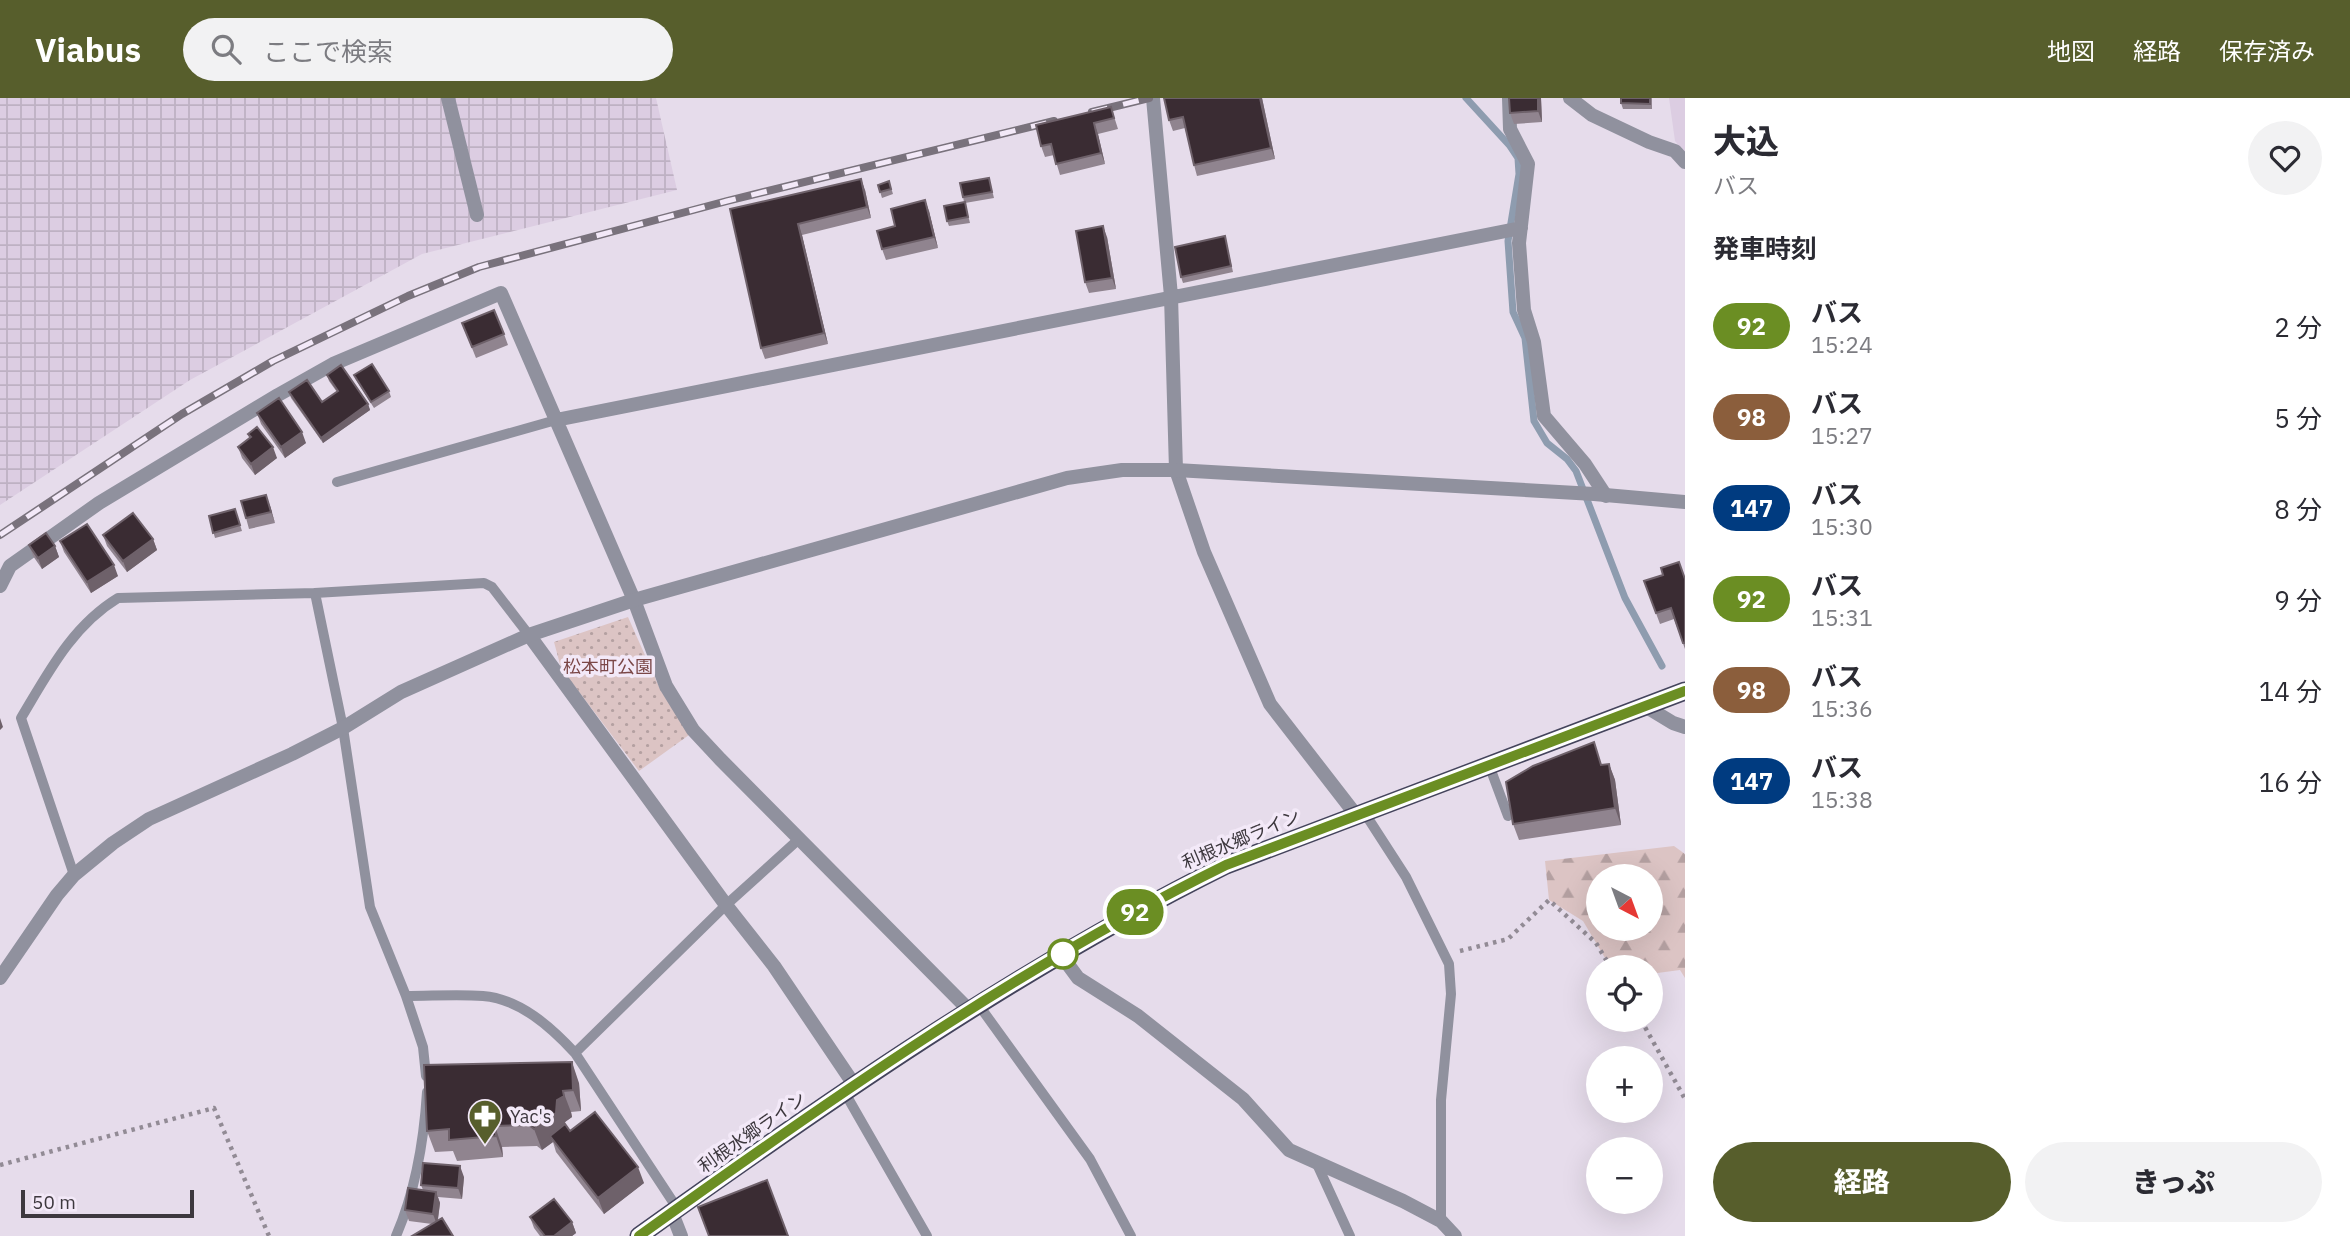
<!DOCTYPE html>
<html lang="ja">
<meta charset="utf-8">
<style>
body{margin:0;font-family:"IBM Plex Sans","Noto Sans JP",sans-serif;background:#f2f2f3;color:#2b2b33;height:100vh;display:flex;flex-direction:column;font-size:26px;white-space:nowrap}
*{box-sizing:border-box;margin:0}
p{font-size:23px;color:#7c7c81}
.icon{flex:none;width:38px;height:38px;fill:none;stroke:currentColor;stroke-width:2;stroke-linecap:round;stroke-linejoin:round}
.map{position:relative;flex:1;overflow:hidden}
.panel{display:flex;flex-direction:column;background:#fff;width:665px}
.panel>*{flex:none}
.badge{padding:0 14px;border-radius:23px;font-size:24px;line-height:46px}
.needle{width:46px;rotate:139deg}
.tools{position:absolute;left:1586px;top:766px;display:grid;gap:14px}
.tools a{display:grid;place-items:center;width:77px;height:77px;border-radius:50%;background:#fff;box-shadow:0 7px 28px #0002;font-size:35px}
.scale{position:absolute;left:21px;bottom:18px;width:173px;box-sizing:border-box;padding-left:7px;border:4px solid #3d383e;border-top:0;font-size:19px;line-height:24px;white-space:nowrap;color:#3d383e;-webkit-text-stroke:5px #f3e9f8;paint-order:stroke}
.map>.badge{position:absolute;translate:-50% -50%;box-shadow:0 0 0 4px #fff}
h2{padding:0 28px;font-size:26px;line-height:63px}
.round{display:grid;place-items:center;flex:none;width:74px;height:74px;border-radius:37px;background:#f2f2f3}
.overview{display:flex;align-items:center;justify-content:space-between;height:119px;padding:0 28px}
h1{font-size:33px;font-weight:800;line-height:52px}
.button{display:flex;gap:14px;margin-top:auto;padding:14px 28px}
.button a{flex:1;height:80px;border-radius:42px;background:#575e2c;color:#fff;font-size:28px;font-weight:800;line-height:80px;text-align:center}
.button a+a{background:#f2f2f3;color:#2b2b33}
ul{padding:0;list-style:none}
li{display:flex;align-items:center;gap:21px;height:91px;padding:0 28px}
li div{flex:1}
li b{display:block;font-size:26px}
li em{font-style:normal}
li .badge{min-width:77px;font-weight:700;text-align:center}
header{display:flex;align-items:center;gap:42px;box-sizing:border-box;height:98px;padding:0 35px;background:#575e2c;color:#fff}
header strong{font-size:33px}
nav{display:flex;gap:38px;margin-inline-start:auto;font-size:24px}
.search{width:490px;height:63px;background:#f2f2f3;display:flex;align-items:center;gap:18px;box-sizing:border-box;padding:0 24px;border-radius:38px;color:#7c7c81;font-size:26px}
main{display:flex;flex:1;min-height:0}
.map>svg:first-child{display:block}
.built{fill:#dccde2}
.industrial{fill:url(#industrial-grid)}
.forest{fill:url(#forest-firs);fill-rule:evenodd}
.park{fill:url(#park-dots)}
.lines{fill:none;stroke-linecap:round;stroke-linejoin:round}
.stream{stroke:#8e9caf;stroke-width:7}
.path{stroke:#928b95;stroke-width:4.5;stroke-dasharray:3.5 5;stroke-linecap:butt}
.service{stroke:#90919e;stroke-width:10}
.minor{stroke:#90919e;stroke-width:14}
.tertiary{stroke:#90919e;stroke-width:14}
.trunk{stroke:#44445c;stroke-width:19}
.rail-casing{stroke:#79727c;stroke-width:8}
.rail{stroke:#f3e9f8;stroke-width:5;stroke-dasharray:16;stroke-linecap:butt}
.wall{fill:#90848f}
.shaded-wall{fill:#6e616a}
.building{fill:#3a2c33;stroke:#6e616a;stroke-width:2}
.line-casing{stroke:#fff;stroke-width:16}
.line{stroke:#6b8e23;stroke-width:10}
.stop-dot{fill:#fff;stroke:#6b8e23;stroke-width:3.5}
.labels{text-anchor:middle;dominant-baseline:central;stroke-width:7;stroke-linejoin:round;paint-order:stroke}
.park-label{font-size:18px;fill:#7b4747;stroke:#f3e9f8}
.street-label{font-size:18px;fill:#3d383e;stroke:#f3e9f8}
.poi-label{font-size:18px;fill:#3d383e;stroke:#f3e9f8;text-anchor:start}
</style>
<header>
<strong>Viabus</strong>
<div class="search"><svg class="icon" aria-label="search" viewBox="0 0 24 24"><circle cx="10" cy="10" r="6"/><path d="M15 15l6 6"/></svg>ここで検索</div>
<nav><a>地図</a><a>経路</a><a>保存済み</a></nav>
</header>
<main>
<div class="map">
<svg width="1685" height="1138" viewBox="0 0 1685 1138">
<defs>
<pattern id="industrial-grid" width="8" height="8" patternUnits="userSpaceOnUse" patternTransform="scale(1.75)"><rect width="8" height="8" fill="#dccde2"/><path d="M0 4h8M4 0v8" fill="none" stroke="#beb1c3"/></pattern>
<pattern id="forest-firs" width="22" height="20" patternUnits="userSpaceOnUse" patternTransform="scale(1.75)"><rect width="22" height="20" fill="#dcc4c4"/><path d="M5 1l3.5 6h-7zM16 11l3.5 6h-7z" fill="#b4a0a1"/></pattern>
<pattern id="park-dots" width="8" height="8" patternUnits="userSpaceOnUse" patternTransform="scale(1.75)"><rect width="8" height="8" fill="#dcc4c4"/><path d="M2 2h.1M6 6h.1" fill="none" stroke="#b4a0a1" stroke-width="1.8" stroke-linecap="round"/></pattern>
</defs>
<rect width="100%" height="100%" fill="#e6dceb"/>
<path class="built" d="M1669,0H1685V55L1675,43Z"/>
<path class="industrial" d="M0,0H656L677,92L422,156L190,282L0,407Z"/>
<path class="forest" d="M1674,748L1685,756V880L1680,872L1650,876V870H1611L1583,823L1549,802L1545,763ZM1598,779H1650V831H1598Z"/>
<path class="park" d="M628,519L660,591L689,637L639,673L561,570L554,544Z"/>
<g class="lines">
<path class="stream" d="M1466,0L1510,48L1518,60L1519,76L1508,143L1513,214L1525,240L1534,323L1547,345L1567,361L1576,373L1625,500L1662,568"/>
<path class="path" d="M1460,853L1508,841L1549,802L1596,845L1611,870
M1641,922L1685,1001
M0,1067L214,1010L269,1138"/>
<path class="service" d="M337,384L556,322
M315,495L343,630L370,809L406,898L423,949L426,978
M1489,667L1508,718
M1364,714L1406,779L1449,866L1451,896L1441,1002V1123
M74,777L21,620C48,575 72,528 118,500L315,495L484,485L492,489L529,537
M406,898C432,898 458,896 483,898C520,901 551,929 575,955L677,1110
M978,906L1090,1061L1131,1138
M575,955L726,807L799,741
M845,995L927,1138
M1316,1064L1350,1138
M396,1138C415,1094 424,1042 427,994"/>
<path class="minor" d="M448,0L477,117
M1153,0L1171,198L1176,372L1204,454L1270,606L1356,717
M1509,0L1510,31L1528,66L1519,145L1524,212L1534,244L1544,318L1585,366L1606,398
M1570,0L1592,17L1649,44L1675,53L1685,64
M556,322L1521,130
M0,488L10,468L99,405L278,297L333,266L501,195L634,502L666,588L693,632L720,661L969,912
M529,537L726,807L774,868L855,988
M1645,608L1673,625L1685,629
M1061,857L1078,880L1138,918L1243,1001L1289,1052L1403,1103L1441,1123L1455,1138
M672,1115L681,1138"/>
<path class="tertiary" d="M0,880L57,797L74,777L113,745L149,721L292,656L343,630L401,594L529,537L634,502L1067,380L1122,372H1176L1594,396L1685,404"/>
<path class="trunk" d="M639,1138C827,1003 1019,870 1226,767L1685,593"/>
<defs>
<path id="rail" d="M1092,14L1149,0
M0,437L182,316L273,263L408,198L479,169L727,103L1054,23"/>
</defs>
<use href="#rail" class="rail-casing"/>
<use href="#rail" class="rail"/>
</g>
<path class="wall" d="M1262,0L1275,61L1197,78L1194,67L1185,30L1173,33L1169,22Z
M1509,0H1541L1542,24L1514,26L1510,15Z
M1652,0V11H1623L1621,5Z
M1111,9L1118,31L1098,36L1105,66L1060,77L1054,57L1045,59L1041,48Z
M989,80L994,100L965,105L970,125L949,128L947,123L964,104L963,99Z
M889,83L893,96L882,100L878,87Z
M865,92L871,120L802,137L828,246L765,261L761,250L730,111Z
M929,113L938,150L886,162L882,151L895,128Z
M1225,138L1233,174L1183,185L1181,179Z
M1107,139L1116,191L1089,195L1085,184Z
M462,225L504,236L508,247L476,260Z
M327,277L368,306L370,312L323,345L291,300L289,294L322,304L337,294L329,283Z
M354,277L389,293L391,299L374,310L356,282Z
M257,315L306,345L285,360L261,326Z
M248,336L277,360L255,377L242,360L238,349L249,340Z
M270,408L275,425L249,431L246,420Z
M235,411L242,433L215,440L209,418Z
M103,437L153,441L157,452L127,474L107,448Z
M60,443L118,478L91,495L64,454Z
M29,447L55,448L59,459L42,471L33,458Z
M1685,481V551L1674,521L1660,526L1644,483Z
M1609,666L1615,682L1621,727L1519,742L1513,726L1602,667Z
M579,985L581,1013L571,1014L572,1019L565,1024V1027L570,1033L644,1085L604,1116L556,1054L553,1044L542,1052L537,1048L502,1049L503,1059L457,1063L453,1053L435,1054L427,1033Z
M464,1079L462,1101L438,1099L440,1105L438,1122L432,1126L409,1123L405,1112L423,1092L421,1087Z
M530,1119L572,1124L576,1135L572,1138H540L534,1130Z"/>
<path class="shaded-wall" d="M1260,0H1262L1275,61L1271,50Z
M1538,0H1541L1542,24L1538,13Z
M1094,25L1098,36L1105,66L1101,55Z
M861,81L865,92L871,120L867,109Z
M925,102L929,113L938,150L934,139Z
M798,126L802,137L828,246L824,235Z
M1103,128L1107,139L1116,191L1112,180Z
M368,306L370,312L323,345L321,340Z
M302,334L306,345L285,360L281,349Z
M273,349L277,360L255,377L251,366Z
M266,397L270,408L275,425L271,414Z
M153,441L157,452L127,474L123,463Z
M55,448L59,459L42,471L38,460Z
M114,467L118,478L91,495L87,484Z
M0,620L3,629L0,632Z
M1609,666L1615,682L1621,727L1615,710Z
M572,964L579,985L581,1013L573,992Z
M563,993L571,1014L572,1019L565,1024L564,1036L550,1038L553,1044L542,1052L534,1031Z
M495,1028L502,1049L503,1059L496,1038Z
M460,1068L464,1079L462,1101L458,1090Z
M638,1069L644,1085L604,1116L598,1100Z
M436,1094L440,1105L437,1127L433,1116Z
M572,1124L576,1135L572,1138H554Z"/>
<path class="building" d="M1164,0H1260L1271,50L1194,67L1183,19L1169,22Z
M1509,0H1538V13L1510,15Z
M1621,0H1650V6L1621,5Z
M1111,9L1114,20L1094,25L1101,55L1056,66L1051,46L1041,48L1036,27Z
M989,80L992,94L963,99L960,85Z
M861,81L867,109L798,126L824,235L761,250L730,111Z
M889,83L891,91L880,94L878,87Z
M925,102L934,139L882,151L877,133L895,128L891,111Z
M965,104L968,119L947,123L944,108Z
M1103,128L1112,180L1085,184L1076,133Z
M1225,138L1231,168L1181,179L1175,149Z
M494,212L504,236L472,249L462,225Z
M372,266L389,293L371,304L354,277Z
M341,267L368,306L321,340L289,294L307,282L322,304L338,293L327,277Z
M279,300L302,334L281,349L257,315Z
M257,329L273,349L251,366L238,349L251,339L248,336Z
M266,397L271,414L246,420L241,403Z
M235,411L240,427L213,435L209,418Z
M133,415L153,441L123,463L103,437Z
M87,426L114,467L87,484L60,443Z
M46,435L55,448L38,460L29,447Z
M1679,464L1685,481V545H1683L1671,510L1656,515L1644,483L1663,477L1661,470Z
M1594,644L1601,667L1609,666L1615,710L1513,726L1506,684L1533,668Z
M572,964L573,992L563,993L564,998L557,1002L556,1015L534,1031L529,1027L495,1028L496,1038L449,1042V1031L427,1033L424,967Z
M595,1014L638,1069L598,1100L550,1038L565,1026L570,1033Z
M423,1065L460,1068L458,1090L421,1087Z
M767,1082L788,1138H709L698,1109Z
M408,1090L436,1094L433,1116L405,1112Z
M554,1101L572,1124L554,1138H545L530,1119Z
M442,1120L453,1138H412Z"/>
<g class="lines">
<defs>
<path id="line" d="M639,1138C827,1003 1019,869 1226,767L1685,593"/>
</defs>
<use href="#line" class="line-casing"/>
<use href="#line" class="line"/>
</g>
<defs>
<symbol id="pharmacy-pin" viewBox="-11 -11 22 30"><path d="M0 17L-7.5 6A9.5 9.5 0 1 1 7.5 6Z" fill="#575e2c" stroke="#f3e9f8"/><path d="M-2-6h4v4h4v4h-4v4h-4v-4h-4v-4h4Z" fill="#fff"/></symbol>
</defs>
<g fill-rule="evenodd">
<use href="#pharmacy-pin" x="466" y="999" width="38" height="52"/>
</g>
<circle class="stop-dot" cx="1063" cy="856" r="14"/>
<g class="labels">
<g class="park-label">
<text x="608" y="568">松本町公園</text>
</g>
<g class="street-label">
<text transform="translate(1241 741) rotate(-23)">利根水郷ライン</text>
<text transform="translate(752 1034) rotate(-35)">利根水郷ライン</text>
</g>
<g class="poi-label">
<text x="510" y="1018">Yac's</text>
</g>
</g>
</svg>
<div class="tools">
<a><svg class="needle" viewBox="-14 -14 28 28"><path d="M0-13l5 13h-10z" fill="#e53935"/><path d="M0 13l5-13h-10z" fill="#7c7c81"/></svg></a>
<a><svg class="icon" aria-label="locate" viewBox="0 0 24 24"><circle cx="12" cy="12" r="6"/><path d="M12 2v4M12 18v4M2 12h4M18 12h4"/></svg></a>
<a>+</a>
<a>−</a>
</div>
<div class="scale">50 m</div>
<b class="badge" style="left:1135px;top:814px;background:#6b8e23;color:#fff">92</b>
</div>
<section class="panel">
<div class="overview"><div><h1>大込</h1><p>バス</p></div><a class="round"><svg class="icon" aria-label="heart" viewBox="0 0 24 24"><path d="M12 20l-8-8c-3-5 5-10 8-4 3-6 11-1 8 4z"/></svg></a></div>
<h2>発車時刻</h2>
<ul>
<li><span class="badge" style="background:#6b8e23;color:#fff">92</span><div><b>バス</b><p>15:24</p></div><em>2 分</em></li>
<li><span class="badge" style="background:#8b5e3c;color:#fff">98</span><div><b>バス</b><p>15:27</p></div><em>5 分</em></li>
<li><span class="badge" style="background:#003b80;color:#fff">147</span><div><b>バス</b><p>15:30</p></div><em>8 分</em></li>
<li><span class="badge" style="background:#6b8e23;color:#fff">92</span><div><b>バス</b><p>15:31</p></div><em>9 分</em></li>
<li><span class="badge" style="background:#8b5e3c;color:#fff">98</span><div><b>バス</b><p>15:36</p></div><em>14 分</em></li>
<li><span class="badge" style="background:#003b80;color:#fff">147</span><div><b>バス</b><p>15:38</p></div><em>16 分</em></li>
</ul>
<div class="button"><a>経路</a><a>きっぷ</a></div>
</section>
</main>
